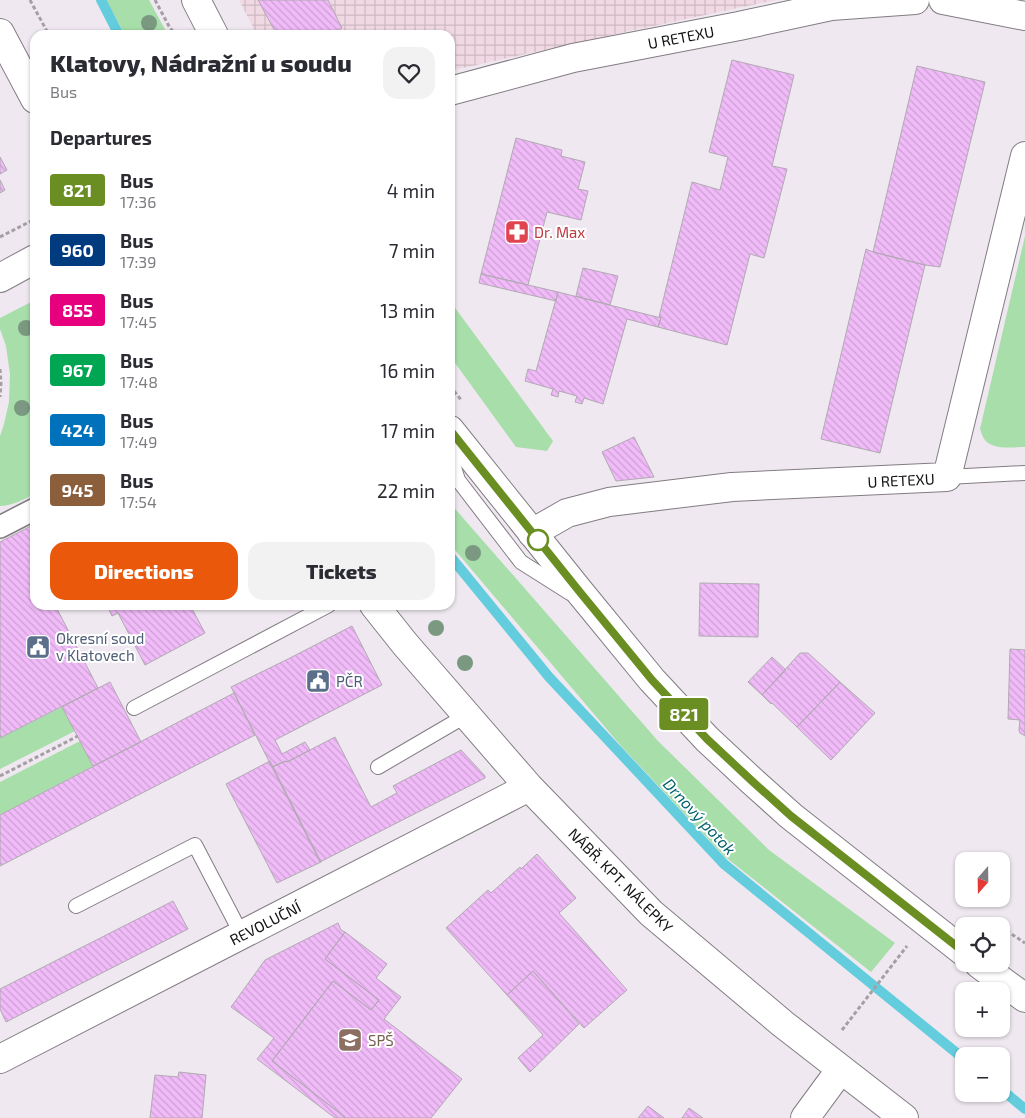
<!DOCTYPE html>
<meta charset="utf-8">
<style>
body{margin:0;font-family:"Exo 2",sans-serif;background:#f2f2f3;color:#2b2b33;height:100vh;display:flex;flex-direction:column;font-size:19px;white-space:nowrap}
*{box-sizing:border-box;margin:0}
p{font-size:16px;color:#7c7c81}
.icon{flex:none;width:28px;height:28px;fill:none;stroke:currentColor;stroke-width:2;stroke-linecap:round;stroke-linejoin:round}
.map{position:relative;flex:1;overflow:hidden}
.panel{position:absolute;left:30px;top:30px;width:425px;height:580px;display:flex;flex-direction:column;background:#fff;border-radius:15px;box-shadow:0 1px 4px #0004}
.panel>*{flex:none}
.badge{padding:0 10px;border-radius:4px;font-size:18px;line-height:32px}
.needle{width:32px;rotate:200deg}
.fabs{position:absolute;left:955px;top:852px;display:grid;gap:10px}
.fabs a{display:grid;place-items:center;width:55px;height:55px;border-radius:10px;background:#fff;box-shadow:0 1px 4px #0004;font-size:25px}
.map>.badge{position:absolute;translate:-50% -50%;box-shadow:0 0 0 2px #fff}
h2{padding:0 20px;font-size:19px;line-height:45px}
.round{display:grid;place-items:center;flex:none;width:52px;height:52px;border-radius:15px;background:#f2f2f3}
.headline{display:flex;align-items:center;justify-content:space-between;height:85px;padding:0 20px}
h1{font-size:24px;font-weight:800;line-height:38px}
.button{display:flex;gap:10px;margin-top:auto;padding:10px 20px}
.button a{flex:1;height:58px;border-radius:15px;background:#ea580c;color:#fff;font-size:20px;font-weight:800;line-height:58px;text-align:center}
.button a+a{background:#f2f2f3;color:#2b2b33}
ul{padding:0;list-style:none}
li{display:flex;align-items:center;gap:15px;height:60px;padding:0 20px}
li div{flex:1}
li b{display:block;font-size:19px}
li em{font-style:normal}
li .badge{min-width:55px;font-weight:700;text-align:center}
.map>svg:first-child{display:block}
.industrial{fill:url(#industrial-grid)}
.grass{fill:#a7deaa}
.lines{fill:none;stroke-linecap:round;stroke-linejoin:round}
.stream{stroke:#63cdde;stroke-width:10}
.building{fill:url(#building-back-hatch);stroke:#b0aab1}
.service-casing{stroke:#837c83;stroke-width:16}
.pedestrian-casing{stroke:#837c83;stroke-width:24}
.minor-casing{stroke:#837c83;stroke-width:30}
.tertiary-casing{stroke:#837c83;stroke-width:30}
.path{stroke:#a59fa5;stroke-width:3;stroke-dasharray:4 2.5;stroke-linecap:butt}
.service{stroke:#fff;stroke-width:14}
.pedestrian{stroke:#fff;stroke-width:21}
.minor{stroke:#fff;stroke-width:28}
.tertiary{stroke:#fff;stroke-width:28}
.tree{fill:#7a9980}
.line-casing{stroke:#fff;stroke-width:11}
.line{stroke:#6b8e23;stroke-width:8}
.stop-dot{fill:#fff;stroke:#6b8e23;stroke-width:2.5}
.labels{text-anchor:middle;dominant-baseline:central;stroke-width:4;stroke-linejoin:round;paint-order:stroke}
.street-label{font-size:15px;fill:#131013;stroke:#fff}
.health-label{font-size:15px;fill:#be3a42;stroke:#fff;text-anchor:start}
.service-label{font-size:15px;fill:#4e5e75;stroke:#fff;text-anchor:start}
.education-label{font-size:15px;fill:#785e54;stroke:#fff;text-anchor:start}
.water-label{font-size:16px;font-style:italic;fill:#00626d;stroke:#fff}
</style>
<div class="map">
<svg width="1025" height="1118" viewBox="0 0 1025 1118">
<defs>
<pattern id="industrial-grid" width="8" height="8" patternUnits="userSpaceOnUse" patternTransform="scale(1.25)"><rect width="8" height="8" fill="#f1d9e3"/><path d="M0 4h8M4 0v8" fill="none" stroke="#ceb9c2"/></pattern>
<pattern id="building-back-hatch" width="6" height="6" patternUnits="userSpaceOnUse" patternTransform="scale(1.25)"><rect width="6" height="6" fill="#f0bbf8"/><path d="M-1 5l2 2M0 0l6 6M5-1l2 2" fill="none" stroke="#cda0d4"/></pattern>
</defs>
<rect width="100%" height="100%" fill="#efe8f0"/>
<path class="industrial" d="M239,0H776L611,35L450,71V35H257Z"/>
<path class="grass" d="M106,0H149L168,35H125Z
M1025,236V447C1012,447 990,451 983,437C982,434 981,432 980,429Z
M35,300V494C24,499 12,506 0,506V436L4,424L9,402L10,374L6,346L0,329V318Z
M450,301L553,441L547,451L516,447L450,356Z
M450,503L658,741L769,850L895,943L871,972L724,856L621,746L450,544Z
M62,707L75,731L0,769V738Z
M80,741L93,766L0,815V782Z"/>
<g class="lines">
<path class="stream" d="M101,0L119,35
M450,556L549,677L724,864L964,1059
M1001,1089L1025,1109"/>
</g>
<path class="building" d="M258,0H328L342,28L336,31L338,35H277Z
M732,60L794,75L772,166L787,169L764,258L750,254L727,345L658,327L661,318L659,317L692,182L720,190L728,157L709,152Z
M917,66L985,82L940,267L925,265L873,252Z
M516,138L562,150L561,156L585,162L578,189L588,191L581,220L547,212L528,285L481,274Z
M0,157L7,170L0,174Z
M0,180L5,190L0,193Z
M866,249L873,252L925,265L880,453L821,439Z
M583,268L618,276L610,305L576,296Z
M481,274L558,292L556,301L479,283Z
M558,292L661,318L658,327L627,319L603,404L584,398L582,404L575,402L577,396L559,391L558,397L551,395L553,389L525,381L528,369L536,371Z
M634,437L654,477L616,481L602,452Z
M35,524V605H55L98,688L0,738V542Z
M700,583L759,584L758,637L699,636Z
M107,605H190L205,633L145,665L118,613L112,616Z
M352,626L382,685L275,740L282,754L305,742L310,750L287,762L286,761L272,767L231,687L290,658Z
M1010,649L1025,650V736L1020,733L1019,730L1020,720L1008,719Z
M800,653H808L840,682L797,727L772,703L771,704L762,695Z
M772,657L786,670L762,695L748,682Z
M110,682L141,742L93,766L62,707Z
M840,682L875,713L831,760L797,727Z
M234,693L255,735L0,866V815Z
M335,737L371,807L397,793L393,786L461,750L485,776V778L320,862L272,767L286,761L287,762Z
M270,761L321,862L277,883L226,784Z
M537,854L576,898L559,913L627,990L584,1028L533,971L507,995L446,928L488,890L491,893L520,867L521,869Z
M173,901L188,929L6,1022L0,1009V989Z
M338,923L341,930L345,932L325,959L379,1000L371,1010L333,981L272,1061L346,1118H335L257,1059L274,1038L231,1007L265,960Z
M345,932L387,964L376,978L401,997L384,1019L462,1079L431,1118H346L272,1061L333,981L371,1010L379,1000L325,959Z
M533,971L579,1024L530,1072L518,1058L543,1035L507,995Z
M179,1072L206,1075L202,1118H150L155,1075L178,1077Z
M648,1106L664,1118H638Z
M689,1108L703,1118H682Z"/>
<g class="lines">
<defs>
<path id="service" d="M450,455L458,480L521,562L570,593
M947,477L1025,473
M134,708L329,605
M378,767L467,715
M76,906L195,845L242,935"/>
<path id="pedestrian" d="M0,527L35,509"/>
<path id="minor" d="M943,0L1025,16
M0,33L35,99
M450,91L573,58L739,26L831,6L915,0
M0,278L35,259
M532,533L567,513L609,502L732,487L947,477L1025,156
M374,605L405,644L529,787L651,913L783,1024L904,1118
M0,1059L529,787
M805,1118L841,1069"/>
<path id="tertiary" d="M196,0L214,35
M450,430L579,591L652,680L707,739L752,781L791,816L964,952
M979,964L1025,998"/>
</defs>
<use href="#service" class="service-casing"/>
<use href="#pedestrian" class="pedestrian-casing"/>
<use href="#minor" class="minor-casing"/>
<use href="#tertiary" class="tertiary-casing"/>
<path class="path" d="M30,0L49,35
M155,0L170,28L176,35
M450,202L453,203
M0,237L35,219
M0,369L1,383L0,397
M450,386L462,401
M0,776L78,736
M981,926L985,921L999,926
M1001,927L1025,943
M842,1030L907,946"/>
<use href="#service" class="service"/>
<use href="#pedestrian" class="pedestrian"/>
<use href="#minor" class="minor"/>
<use href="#tertiary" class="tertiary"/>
</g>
<g class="tree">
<circle cx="149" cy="23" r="8"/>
<circle cx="26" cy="328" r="8"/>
<circle cx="22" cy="408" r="8"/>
<circle cx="473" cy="553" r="8"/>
<circle cx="436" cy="628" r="8"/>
<circle cx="465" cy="663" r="8"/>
</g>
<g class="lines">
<defs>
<path id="line" d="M450,430L579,591L652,680L707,739L752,781L791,816L964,952"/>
</defs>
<use href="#line" class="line-casing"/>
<use href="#line" class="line"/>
</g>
<defs>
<symbol id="pharmacy-square" viewBox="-11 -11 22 22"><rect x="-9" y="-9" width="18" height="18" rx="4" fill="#e0444e" stroke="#fff"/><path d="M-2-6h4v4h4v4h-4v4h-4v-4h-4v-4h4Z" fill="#fff"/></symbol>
<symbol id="civic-square" viewBox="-11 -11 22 22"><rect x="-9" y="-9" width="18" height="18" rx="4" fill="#5c6f8a" stroke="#fff"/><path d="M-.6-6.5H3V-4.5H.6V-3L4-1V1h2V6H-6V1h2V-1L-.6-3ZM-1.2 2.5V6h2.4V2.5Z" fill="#fff"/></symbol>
<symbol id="school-square" viewBox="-11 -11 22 22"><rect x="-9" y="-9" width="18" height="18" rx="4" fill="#8d6e63" stroke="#fff"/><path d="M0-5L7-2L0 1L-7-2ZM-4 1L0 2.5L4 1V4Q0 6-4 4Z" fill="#fff"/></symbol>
</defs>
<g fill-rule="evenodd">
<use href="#pharmacy-square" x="503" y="218" width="28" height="28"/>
<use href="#civic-square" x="24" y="633" width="28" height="28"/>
<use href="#civic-square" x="304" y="667" width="28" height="28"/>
<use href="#school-square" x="336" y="1026" width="28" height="28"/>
</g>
<circle class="stop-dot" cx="538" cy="540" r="10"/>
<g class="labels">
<g class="street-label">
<text transform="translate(681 37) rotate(-11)">U RETEXU</text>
<text transform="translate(901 480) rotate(-3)">U RETEXU</text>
<text transform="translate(621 880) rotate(45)">NÁBŘ. KPT. NÁLEPKY</text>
<text transform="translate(265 923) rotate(-27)">REVOLUČNÍ</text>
</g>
<g class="health-label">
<text x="534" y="232">Dr. Max</text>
</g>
<g class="service-label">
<text x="56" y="638">Okresní soud<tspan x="56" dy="17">v Klatovech</tspan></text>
<text x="336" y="681">PČR</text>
</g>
<g class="education-label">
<text x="368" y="1040">SPŠ</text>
</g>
<g class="water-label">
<text transform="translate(700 816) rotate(47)">Drnový potok</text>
</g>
</g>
</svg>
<div class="fabs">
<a><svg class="needle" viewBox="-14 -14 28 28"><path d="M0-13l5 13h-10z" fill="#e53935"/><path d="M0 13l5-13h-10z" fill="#7c7c81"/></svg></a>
<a><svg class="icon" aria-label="locate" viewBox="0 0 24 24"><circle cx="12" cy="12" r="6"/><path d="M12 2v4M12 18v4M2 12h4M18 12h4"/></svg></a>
<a>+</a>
<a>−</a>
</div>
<b class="badge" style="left:684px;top:714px;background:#6b8e23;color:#fff">821</b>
<section class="panel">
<div class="headline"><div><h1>Klatovy, Nádražní u soudu</h1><p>Bus</p></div><a class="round"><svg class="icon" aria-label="heart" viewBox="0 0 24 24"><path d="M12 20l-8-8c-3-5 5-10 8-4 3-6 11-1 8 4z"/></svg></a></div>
<h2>Departures</h2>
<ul>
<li><span class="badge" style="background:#6b8e23;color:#fff">821</span><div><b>Bus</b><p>17:36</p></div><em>4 min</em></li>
<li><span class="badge" style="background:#003b80;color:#fff">960</span><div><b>Bus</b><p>17:39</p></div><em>7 min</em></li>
<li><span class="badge" style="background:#e6007e;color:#fff">855</span><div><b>Bus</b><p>17:45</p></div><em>13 min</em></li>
<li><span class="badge" style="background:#00a651;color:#fff">967</span><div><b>Bus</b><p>17:48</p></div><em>16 min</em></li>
<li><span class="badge" style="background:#0072bc;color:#fff">424</span><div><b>Bus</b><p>17:49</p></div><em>17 min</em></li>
<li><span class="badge" style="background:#8b5e3c;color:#fff">945</span><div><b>Bus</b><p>17:54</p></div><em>22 min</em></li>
</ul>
<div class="button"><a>Directions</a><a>Tickets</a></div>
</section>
</div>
